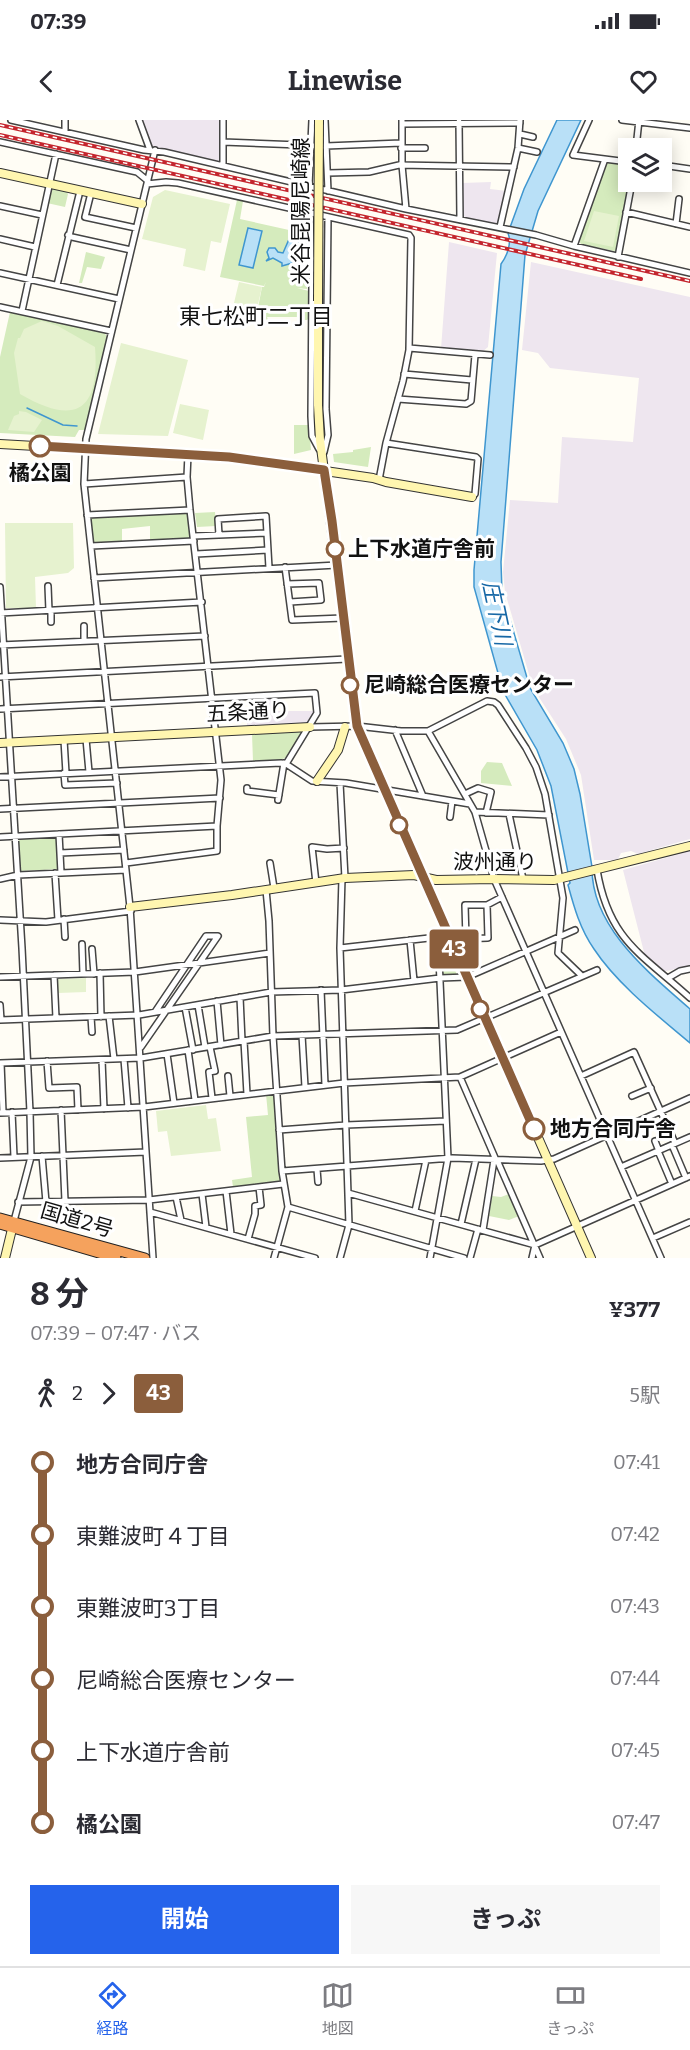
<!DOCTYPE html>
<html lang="ja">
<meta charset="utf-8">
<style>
body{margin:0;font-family:Bitter,"Noto Sans JP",serif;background:#f7f7f7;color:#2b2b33;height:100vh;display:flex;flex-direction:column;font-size:22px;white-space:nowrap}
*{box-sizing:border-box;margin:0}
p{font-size:20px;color:#7c7c81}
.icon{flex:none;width:33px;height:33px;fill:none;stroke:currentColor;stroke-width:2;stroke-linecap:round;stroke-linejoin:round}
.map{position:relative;height:1138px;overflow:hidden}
.sheet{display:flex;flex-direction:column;background:#fff;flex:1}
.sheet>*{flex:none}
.badge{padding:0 12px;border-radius:4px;font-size:21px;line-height:39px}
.controls{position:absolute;left:618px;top:18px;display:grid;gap:12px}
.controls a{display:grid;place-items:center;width:54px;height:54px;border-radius:0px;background:#fff;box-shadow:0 3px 15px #0003;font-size:30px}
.map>.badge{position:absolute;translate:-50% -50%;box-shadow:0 0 0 3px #fff}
.legs{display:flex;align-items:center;gap:9px;height:66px;padding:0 30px;font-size:20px}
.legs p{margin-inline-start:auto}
.overview{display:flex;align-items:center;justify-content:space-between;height:102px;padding:0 30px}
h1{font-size:33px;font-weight:700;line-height:45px}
.cta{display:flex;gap:12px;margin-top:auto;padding:12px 30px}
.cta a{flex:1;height:69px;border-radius:0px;background:#2563eb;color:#fff;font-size:24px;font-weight:700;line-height:69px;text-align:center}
.cta a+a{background:#f7f7f7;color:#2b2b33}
ul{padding:0 30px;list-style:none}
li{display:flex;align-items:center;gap:21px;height:72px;font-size:22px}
li i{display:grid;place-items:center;width:9px;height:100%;margin:0 8px;background:currentColor}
li i::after{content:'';width:15px;height:15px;margin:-8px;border:4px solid;border-radius:50%;background:#fff}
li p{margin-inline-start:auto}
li:first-child i{background:linear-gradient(#0000 50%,currentColor 0)}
li:last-child i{background:linear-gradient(currentColor 50%,#0000 0)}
.status{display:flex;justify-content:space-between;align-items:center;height:42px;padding:0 30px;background:#fff;direction:ltr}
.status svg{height:16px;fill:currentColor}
header{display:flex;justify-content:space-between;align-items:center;height:78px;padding:0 30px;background:#fff;font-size:27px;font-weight:700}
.menu{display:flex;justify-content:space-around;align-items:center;height:84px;border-top:2px solid #e1e1e2;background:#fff;font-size:16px;color:#7c7c81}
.menu a{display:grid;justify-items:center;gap:3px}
.menu .current{color:#2563eb}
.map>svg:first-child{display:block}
.industrial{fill:#eee6ef}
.green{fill:#d5ebbd}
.pitch{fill:#e6f2cf}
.water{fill:#b9e0f7;stroke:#3f96cf;stroke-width:1.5}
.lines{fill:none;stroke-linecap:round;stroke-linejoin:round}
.stream{stroke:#3f96cf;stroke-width:1.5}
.street-casing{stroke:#444;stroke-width:8}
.secondary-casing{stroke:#333;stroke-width:10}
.highway-casing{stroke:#222;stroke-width:11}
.street{stroke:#fff;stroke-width:5}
.secondary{stroke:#fff6b0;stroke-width:8}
.highway{stroke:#f5a25d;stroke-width:9}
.rail-casing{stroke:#c4262e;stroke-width:4}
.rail{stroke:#fff;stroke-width:1.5;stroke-dasharray:4.5;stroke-linecap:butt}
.secondary-bridge-casing{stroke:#333;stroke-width:10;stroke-linecap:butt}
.secondary-bridge{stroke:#fff6b0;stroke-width:8}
.line-1-casing{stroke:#fff;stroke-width:14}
.line-1{stroke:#8b5e3c;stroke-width:9}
.stop-1-dot{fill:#fff;stroke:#8b5e3c;stroke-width:3}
.labels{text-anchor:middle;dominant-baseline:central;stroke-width:6;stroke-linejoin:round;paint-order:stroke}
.street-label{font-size:21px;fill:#111;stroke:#fff}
.stop-label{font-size:21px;font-weight:bold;fill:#111;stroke:#fff;text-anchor:start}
.neighbourhood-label{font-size:22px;fill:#111;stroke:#fff}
.water-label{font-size:22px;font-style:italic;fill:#1768a6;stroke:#fff}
</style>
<div class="status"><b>07:39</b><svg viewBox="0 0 49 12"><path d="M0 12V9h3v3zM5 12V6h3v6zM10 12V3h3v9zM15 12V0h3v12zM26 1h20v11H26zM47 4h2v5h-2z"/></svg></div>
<header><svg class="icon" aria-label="back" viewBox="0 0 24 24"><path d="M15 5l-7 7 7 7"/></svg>Linewise<svg class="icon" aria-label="heart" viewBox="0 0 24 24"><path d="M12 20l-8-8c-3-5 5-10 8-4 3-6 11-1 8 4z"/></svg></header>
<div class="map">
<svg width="690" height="1138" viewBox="0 0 690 1138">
<rect width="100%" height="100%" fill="#fffdf5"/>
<path class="industrial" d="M142,0H221V38L218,41L152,26Z
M491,62L490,69L507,71L500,102L497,104L465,97L463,95L462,63Z
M449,122L497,133L488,227L482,232L441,229Z
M531,142L690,177V719L638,734L631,731L621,733L618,739L615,740H594L581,655L566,619L533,568L505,472L503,452L510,380L558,383L562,317L633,322L639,258L550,248L538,233L522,230Z
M264,578H278V591H315L308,603L247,606V595H251V589H264Z
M690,731V846L662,852L645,836L623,750Z"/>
<path class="green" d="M610,42L628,45L629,62L617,130L614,131L581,124L579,121L605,45Z
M50,67L66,71L68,74L65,87L47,83Z
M237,80L243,81L240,99L307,114V169L297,168L309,171V198L307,200H299L297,197H267L268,200H258L259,194L257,193L262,167H264L266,162L264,166L220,157Z
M86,132L105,137L101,149L87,147L82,163H79Z
M10,192L104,212L107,217L86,310H79L75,317L0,313V237Z
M294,305H309L311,330L294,334Z
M371,327L368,347L334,342L333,334L353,332V330Z
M188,392L191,418L150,421V406L122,409V422L93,423L89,397Z
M215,392L216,406L197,407L195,393Z
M303,611L304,612C284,644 290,640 253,641L252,614Z
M487,642L502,643L512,666L481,663V651Z
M57,716L60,749L20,751L19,719Z
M441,823H444L457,855H445L442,852Z
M266,974H275L281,1062L233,1067L232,1060L252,1057L246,997L268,995Z
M509,1074L519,1096L509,1100L489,1096L492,1076L501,1077Z"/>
<path class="pitch" d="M165,70L230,84L221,123L211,121L205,151L183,146L186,129L142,119L153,77Z
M594,91L619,96L613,127L584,121Z
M239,162L262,167L256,193L233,187Z
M42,201L58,206L95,227C100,292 75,306 20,274L14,233L18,218H20L24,209Z
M121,223L188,240L168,316L98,314Z
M180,284L209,290L203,320L173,313Z
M19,291L26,292L42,300L34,312L8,310L14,296L19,294Z
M5,403H73L74,448L68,453L35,457L36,488H6Z
M86,858V872L58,873V859Z
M206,985L208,999L216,998L221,1031L171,1036L167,1011L158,1012L156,991Z"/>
<path class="water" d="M557,0H581L538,91L525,135L501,442L502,472L530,568L563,623L574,649L580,674L592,747C591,807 648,852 690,889V923C658,896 617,864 594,829C580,809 574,787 568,765L570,763L551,666L537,630L503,571L474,467V450L501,144C507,136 512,123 508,113L524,69Z
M248,108L262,111L253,148L239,145Z
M290,117L302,126L303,133L300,139L305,140L303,147H298L296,142L282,146V143L273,138L266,141L269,138L267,132L269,128H275L278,132L283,133Z"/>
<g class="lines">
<path class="stream" d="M27,288L63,305L77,306"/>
<defs>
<path id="street" d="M11,0L144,30L164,32L406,89L536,115L574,126L690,153
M65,0V12
M139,0L150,30
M223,0V45
M325,0L328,71
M402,0V45L406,89
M589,0L573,35L628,42
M622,0L690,8
M459,2L460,100
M402,4L520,3
M520,14L533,17
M0,22L137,52L148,61
M223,22L326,26L401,23
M637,22L656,24
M401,28H425
M518,28L537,32
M636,28L639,0
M662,45L690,49
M328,53L369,52L399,45L514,47
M147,64L166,62L178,63L409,115L411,118L409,230L403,261L386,323L379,360
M309,66L312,0
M91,73L85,97L136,108
M0,86L42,95
M626,92L690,107
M310,93L312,159L311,296L312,316L319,329
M676,104L679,79
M500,107L518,28L520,0
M68,115L72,117L131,130
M0,119L35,127
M574,126L605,39
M618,137L632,62
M0,153L119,179
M57,165L80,71
M0,187L111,211
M22,191L56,34
M409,228L490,235
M404,254L472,260
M398,279L466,284L471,281L475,235
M386,323L476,337L478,339L475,374L472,377
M324,332L328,315L326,289L328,97
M84,364L187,357
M87,395L190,390
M219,415L218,399L266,396L269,448
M194,416L267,413
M91,426L194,421
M196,434L268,430
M285,447L292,500L343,498
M94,458L337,445
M287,464L319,463L321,480L290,482
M48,466L49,491
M0,467L22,828L30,992L31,1037L14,1101
M51,491V502
M0,493L202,482
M84,506V521
M0,525L205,516
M0,557L347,539
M0,589L315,573L317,593L286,644
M310,607L357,606L401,611H428L487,581L494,582L498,585L526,628L536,647L545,674L563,778L558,833L582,856
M395,610L423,676
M428,611L475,692L494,759L661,1138
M86,619L89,652
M64,620L66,653
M64,653L65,665L117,663
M0,657L281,643L286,644L312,661L346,663L470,684
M340,663L345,758
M247,668V671L279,675
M465,674L478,668L491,672L486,693
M278,680L284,643
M0,689L220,678
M475,692L549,695
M509,694L523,759
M450,697L452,681
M59,714L61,753
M0,717L217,706
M60,733L124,730
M126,743L217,731V706L221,660L190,390L187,357L188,334
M270,743L274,768
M597,750C609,821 642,834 690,878
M55,753L58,800
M0,759L18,755L126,750
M316,763L312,727L327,729L344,728
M266,770L269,801L273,916L282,1051L288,1087L274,1138
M64,799L65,817
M0,800L46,802L131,791
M466,819L465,785H487
M410,820L414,861
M451,821L458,819L488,818L487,785L502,777
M82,824L83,854
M340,828L438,817L447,813
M92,829L94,854
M100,853L101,897
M54,855L56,898
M0,857L135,852L270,833
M668,858L680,851L690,849
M321,870L325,965
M240,877L242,921
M217,881L221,925
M0,885L1,900
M198,885L205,927
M185,887L193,930
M109,896L114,939
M91,897L92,912
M0,900L139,895L271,872L341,870L440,858L467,857L575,810
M302,915L305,967
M244,921L247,974
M141,927L218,816H206L155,892
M210,927L215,951L209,952L212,978
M188,930L195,980
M167,934L174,983
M124,939L128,988
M102,940L104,989
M47,941L49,968L77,967L78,990
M0,943L141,938L273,916L457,910L597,850
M1,943L3,992
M228,956L230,976
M581,956L634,932L675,1023
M460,957L496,1040
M632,976L651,968
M61,990L65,1081
M12,992L14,1037
M0,993L144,987L344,963L460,957L561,912
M279,1010L346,1005L446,1001
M655,1021L659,1031
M672,1025L686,1058
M658,1031L672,1064
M42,1036L46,1082
M0,1038L146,1032
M497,1040L540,1138
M621,1047L690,1017
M317,1049L318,1062
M282,1051L452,1038L541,1041L554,1039L690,978
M226,1071L231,1114
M348,1073L535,1125
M202,1074L206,1107
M176,1077L181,1100
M18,1082L149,1080L283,1064
M288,1087L464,1138
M415,1091L426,1040
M150,1092L315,1138
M461,1104L476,1039
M483,1110L494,1040
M653,1118L690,1102
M248,1119L255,1094V1086L261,1085L259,1067
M153,1138L130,787L84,364L86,319L155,30
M340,1138L349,1105L340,828L342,758
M430,1138L448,1038L438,817
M470,1138L478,1109
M532,1138L535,1125L690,1056"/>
<path id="secondary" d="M0,53L142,84
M318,181V285L320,320L357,606L591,1138
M0,324L229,337L373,358L386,362L472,377
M0,623L310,607
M317,661L338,630L345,607
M130,787L232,775L345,758L414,755L436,760L494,759L554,760L690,726
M5,1138L13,1105"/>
<path id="highway" d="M0,1098L145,1138
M0,1104L116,1138"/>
</defs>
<use href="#street" class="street-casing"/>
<use href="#secondary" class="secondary-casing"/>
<use href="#highway" class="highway-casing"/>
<use href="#street" class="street"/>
<use href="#secondary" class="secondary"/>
<use href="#highway" class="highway"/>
<defs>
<path id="rail" d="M0,5L690,161
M0,15L641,159"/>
</defs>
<use href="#rail" class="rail-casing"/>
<use href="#rail" class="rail"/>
<defs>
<path id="secondary-bridge" d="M318,181L319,0"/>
</defs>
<use href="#secondary-bridge" class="secondary-bridge-casing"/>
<use href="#secondary-bridge" class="secondary-bridge"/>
</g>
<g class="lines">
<defs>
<path id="line-1" d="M40,326L229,337L324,350L332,401L357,606L534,1009"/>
</defs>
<use href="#line-1" class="line-1-casing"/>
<use href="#line-1" class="line-1"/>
</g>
<g class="stop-1-dot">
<circle cx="40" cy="326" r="10"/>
<circle cx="335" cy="429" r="8"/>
<circle cx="350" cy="565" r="8"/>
<circle cx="399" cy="705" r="8"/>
<circle cx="480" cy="889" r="8"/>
<circle cx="534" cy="1009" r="10"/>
</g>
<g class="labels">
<g class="street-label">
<text transform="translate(301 91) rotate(-90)">米谷昆陽尼崎線</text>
<text transform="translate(248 592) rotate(-3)">五条通り</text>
<text x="495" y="742">波州通り</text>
<text transform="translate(77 1100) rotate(16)">国道2号</text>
</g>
<g class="stop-label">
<text x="40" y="353" text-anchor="middle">橘公園</text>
<text x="348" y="429">上下水道庁舎前</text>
<text x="364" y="565">尼崎総合医療センター</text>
<text x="550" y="1009">地方合同庁舎</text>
</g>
<g class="neighbourhood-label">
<text x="256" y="196">東七松町二丁目</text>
</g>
<g class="water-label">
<text transform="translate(497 493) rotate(78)">庄下川</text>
</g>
</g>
</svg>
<div class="controls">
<a><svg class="icon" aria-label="layers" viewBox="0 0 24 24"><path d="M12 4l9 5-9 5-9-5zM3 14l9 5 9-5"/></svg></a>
</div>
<b class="badge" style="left:454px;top:829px;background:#8b5e3c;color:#fff">43</b>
</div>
<section class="sheet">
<div class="overview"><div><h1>8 分</h1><p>07:39 – 07:47 · バス</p></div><b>¥377</b></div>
<div class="legs"><svg class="icon" aria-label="walk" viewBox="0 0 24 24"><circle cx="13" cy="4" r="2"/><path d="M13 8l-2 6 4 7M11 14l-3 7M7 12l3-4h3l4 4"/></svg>2<svg class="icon" aria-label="forward" viewBox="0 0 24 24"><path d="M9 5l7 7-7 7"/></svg><b class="badge" style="background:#8b5e3c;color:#fff">43</b><p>5駅</p></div>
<ul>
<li><i style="color:#8b5e3c"></i><b>地方合同庁舎</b><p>07:41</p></li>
<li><i style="color:#8b5e3c"></i><span>東難波町４丁目</span><p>07:42</p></li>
<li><i style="color:#8b5e3c"></i><span>東難波町3丁目</span><p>07:43</p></li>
<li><i style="color:#8b5e3c"></i><span>尼崎総合医療センター</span><p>07:44</p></li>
<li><i style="color:#8b5e3c"></i><span>上下水道庁舎前</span><p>07:45</p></li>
<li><i style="color:#8b5e3c"></i><b>橘公園</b><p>07:47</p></li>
</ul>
<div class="cta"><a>開始</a><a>きっぷ</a></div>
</section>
<nav class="menu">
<a class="current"><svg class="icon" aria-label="directions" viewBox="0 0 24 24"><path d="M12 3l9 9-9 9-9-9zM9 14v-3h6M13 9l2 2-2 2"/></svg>経路</a>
<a><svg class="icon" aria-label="map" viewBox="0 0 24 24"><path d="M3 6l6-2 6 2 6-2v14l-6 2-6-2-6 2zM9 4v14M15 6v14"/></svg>地図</a>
<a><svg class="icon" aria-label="tickets" viewBox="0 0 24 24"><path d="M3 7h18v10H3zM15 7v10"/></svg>きっぷ</a>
</nav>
